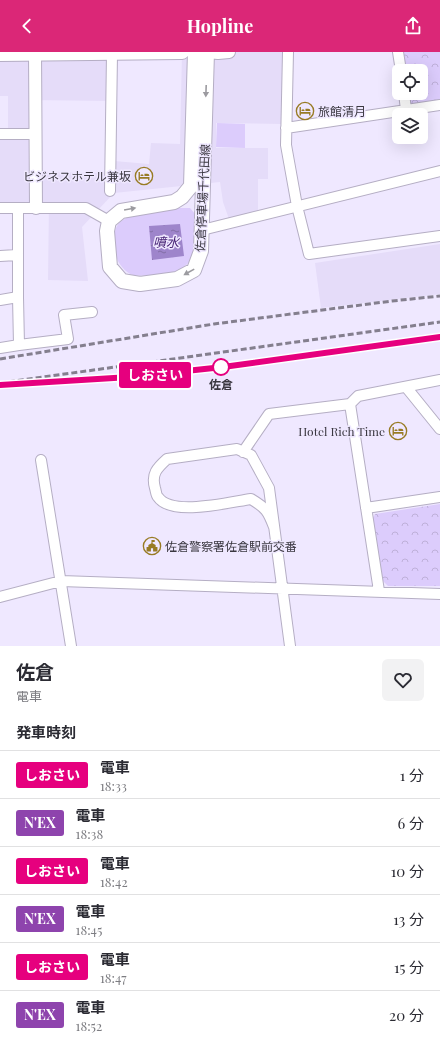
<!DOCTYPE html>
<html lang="ja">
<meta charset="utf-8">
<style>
body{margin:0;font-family:"Playfair Display","Noto Sans JP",serif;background:#f2f2f3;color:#2b2b33;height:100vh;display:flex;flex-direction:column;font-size:15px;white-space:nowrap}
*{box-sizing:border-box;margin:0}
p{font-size:13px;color:#7c7c81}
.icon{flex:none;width:22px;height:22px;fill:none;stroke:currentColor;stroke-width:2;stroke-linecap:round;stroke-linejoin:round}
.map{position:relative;height:594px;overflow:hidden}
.details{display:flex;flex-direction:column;background:#fff;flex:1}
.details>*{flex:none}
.badge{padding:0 8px;border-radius:3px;font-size:14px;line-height:26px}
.controls{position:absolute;left:392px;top:12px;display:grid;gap:8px}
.controls a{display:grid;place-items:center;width:36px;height:36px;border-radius:6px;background:#fff;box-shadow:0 4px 16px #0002;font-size:20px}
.map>.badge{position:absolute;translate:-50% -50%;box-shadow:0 0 0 2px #fff}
h2{padding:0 16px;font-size:15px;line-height:36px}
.round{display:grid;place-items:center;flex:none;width:42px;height:42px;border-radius:6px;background:#f2f2f3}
.overview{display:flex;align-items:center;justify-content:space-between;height:68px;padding:0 16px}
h1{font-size:19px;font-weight:700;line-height:30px}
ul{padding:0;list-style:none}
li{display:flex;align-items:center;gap:12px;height:48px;padding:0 16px;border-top:1px solid #e1e1e2}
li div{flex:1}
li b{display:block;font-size:15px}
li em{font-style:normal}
li .badge{min-width:44px;font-weight:700;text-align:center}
header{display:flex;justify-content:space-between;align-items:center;height:52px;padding:0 16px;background:#db2777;color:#fff;font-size:18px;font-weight:700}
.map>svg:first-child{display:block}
.built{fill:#e5dcf9}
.green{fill:#dcccfc}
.forest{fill:url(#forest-crowns)}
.water{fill:url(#water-ripples)}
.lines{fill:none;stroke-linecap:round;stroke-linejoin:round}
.minor-casing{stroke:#b5aec4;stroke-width:12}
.tertiary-casing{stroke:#b5aec4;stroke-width:14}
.secondary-casing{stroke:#b5aec4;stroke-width:16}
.minor{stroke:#fff;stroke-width:10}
.tertiary{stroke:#fff;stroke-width:12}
.secondary{stroke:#fff;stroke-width:14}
.rail{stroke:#847f8e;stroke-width:3;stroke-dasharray:6 3;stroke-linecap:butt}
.oneway{fill:#9c9ba0}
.line-casing{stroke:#fff;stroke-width:9}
.line{stroke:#e6007e;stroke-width:6}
.stop-dot{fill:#fff;stroke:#e6007e;stroke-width:2}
.labels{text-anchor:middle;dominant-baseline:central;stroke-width:3;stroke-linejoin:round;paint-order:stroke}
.poi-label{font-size:12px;fill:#3a3740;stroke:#efe8ff;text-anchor:start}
.street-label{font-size:12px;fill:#3a3740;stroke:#efe8ff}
.stop-label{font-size:12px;font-weight:bold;fill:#3a3740;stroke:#efe8ff}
.water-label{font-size:13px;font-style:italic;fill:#462274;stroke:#efe8ff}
</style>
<header><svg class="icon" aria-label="back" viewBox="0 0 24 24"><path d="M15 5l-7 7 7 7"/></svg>Hopline<svg class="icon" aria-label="share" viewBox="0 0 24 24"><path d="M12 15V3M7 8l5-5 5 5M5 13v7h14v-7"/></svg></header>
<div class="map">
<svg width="440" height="594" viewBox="0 0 440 594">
<defs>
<pattern id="forest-crowns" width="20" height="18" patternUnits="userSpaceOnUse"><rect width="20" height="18" fill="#dcccfc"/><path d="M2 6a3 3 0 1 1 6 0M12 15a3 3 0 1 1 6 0" fill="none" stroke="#beb0d9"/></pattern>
<pattern id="water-ripples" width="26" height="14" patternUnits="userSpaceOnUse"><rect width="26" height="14" fill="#9e85cb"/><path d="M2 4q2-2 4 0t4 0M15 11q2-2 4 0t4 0" fill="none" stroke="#826ea6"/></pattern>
</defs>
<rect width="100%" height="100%" fill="#efe8ff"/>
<path class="built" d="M182,0H283L281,72L216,71V96H268V127H258V160L229,167L223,150L220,130L114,141L82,175L88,229L48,228L49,151H0V86H8V44H0V9L111,8V49L30,48L31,120L103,121L114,109L149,112L151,91L180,92Z
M440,192V242L321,256L315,211Z"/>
<path class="green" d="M217,71L245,72V96L216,95Z
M178,156H190L196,163C196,173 197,195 194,203C192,209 184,215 179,218C173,221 140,225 133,223C126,221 117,211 116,203C115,194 113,184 116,176C123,159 163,158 178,156Z"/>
<path class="forest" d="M401,0H440V49L414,53L408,49L407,41H421V19H404Z
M440,452V534H388L383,529L373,466L375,462Z"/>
<path class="water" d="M180,172L184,204L152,208L149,174Z"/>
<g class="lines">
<defs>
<path id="minor" d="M288,0L286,93L297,154L309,202L440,184
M398,0L401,19
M404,41L406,58
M286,76L440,53
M0,82H36
M110,139L112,2
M0,156H86L109,169
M202,178L440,119
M0,204L17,203
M0,248L18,245
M19,293L68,287L64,263L92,260
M0,296L19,293L18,245V156
M406,335L440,377
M350,352L379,539
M243,400L269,362L350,352L358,344L440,328
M41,408L71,594
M366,456L440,445
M274,475C268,459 266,456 251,447C230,450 171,465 158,445C156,443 156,439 155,436C151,422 157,416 167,407L237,397L251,403L269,436L290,594
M0,545L61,529L440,542"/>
<path id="tertiary" d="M35,0L36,156
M207,0L218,1L229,0"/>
<path id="secondary" d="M195,0L191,134L182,145L174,150L121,159L109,169L107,179L110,215L122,229L140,232L177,227L194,218L201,199L207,0H201
M0,2L182,0"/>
</defs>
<use href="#minor" class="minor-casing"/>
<use href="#tertiary" class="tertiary-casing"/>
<use href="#secondary" class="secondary-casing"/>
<use href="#minor" class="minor"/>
<use href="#tertiary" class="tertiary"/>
<use href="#secondary" class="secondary"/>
<path class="rail" d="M0,307L214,272L392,249L440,244
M43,330L130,325L223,315L440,285
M0,331L440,270"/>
</g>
<defs><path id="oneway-solid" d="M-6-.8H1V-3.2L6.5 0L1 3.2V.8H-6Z"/></defs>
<g class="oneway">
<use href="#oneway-solid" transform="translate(206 39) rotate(92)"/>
<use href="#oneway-solid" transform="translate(130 157) rotate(-10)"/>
<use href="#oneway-solid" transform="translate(189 220) rotate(151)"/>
</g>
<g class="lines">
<defs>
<path id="line" d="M0,333L130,325L223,315L440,285"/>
</defs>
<use href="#line" class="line-casing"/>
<use href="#line" class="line"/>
</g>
<defs>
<symbol id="hotel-ring" viewBox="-11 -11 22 22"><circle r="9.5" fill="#efe8ff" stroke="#987b24" stroke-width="1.5"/><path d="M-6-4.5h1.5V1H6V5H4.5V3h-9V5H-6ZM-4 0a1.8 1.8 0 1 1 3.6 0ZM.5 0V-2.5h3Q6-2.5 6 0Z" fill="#987b24"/></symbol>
<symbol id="civic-ring" viewBox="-11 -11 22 22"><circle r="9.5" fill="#efe8ff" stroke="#987b24" stroke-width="1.5"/><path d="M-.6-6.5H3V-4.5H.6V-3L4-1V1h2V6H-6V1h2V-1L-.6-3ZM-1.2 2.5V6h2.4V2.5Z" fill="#987b24"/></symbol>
</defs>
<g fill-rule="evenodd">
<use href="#hotel-ring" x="295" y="49" width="20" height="20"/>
<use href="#hotel-ring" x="134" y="114" width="20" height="20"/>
<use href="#hotel-ring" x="388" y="369" width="20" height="20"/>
<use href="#civic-ring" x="142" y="484" width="20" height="20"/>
</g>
<circle class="stop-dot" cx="221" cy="315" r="8"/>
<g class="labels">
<g class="poi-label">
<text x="318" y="59">旅館清月</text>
<text x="131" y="124" text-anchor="end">ビジネスホテル兼坂</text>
<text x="385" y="379" text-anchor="end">Hotel Rich Time</text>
<text x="165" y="494">佐倉警察署佐倉駅前交番</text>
</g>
<g class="street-label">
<text transform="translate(202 146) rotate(-87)">佐倉停車場千代田線</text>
</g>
<g class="stop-label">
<text x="221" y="332">佐倉</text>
</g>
<g class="water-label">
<text x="166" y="189">噴水</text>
</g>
</g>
</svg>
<div class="controls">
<a><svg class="icon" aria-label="locate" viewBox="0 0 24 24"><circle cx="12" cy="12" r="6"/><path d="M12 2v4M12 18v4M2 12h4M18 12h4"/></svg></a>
<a><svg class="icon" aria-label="layers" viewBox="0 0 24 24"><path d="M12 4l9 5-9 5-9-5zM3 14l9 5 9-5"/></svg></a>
</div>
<b class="badge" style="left:155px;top:323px;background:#e6007e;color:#fff">しおさい</b>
</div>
<section class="details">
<div class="overview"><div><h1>佐倉</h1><p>電車</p></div><a class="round"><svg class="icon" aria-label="heart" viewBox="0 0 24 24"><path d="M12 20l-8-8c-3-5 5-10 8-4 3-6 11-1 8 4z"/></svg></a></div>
<h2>発車時刻</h2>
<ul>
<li><span class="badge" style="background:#e6007e;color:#fff">しおさい</span><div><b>電車</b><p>18:33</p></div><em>1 分</em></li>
<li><span class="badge" style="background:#8e44ad;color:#fff">N'EX</span><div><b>電車</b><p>18:38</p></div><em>6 分</em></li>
<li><span class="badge" style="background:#e6007e;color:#fff">しおさい</span><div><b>電車</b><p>18:42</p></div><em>10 分</em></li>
<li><span class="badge" style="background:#8e44ad;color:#fff">N'EX</span><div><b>電車</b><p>18:45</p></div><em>13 分</em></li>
<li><span class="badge" style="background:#e6007e;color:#fff">しおさい</span><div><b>電車</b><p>18:47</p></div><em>15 分</em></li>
<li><span class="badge" style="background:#8e44ad;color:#fff">N'EX</span><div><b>電車</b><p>18:52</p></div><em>20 分</em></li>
</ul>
</section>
